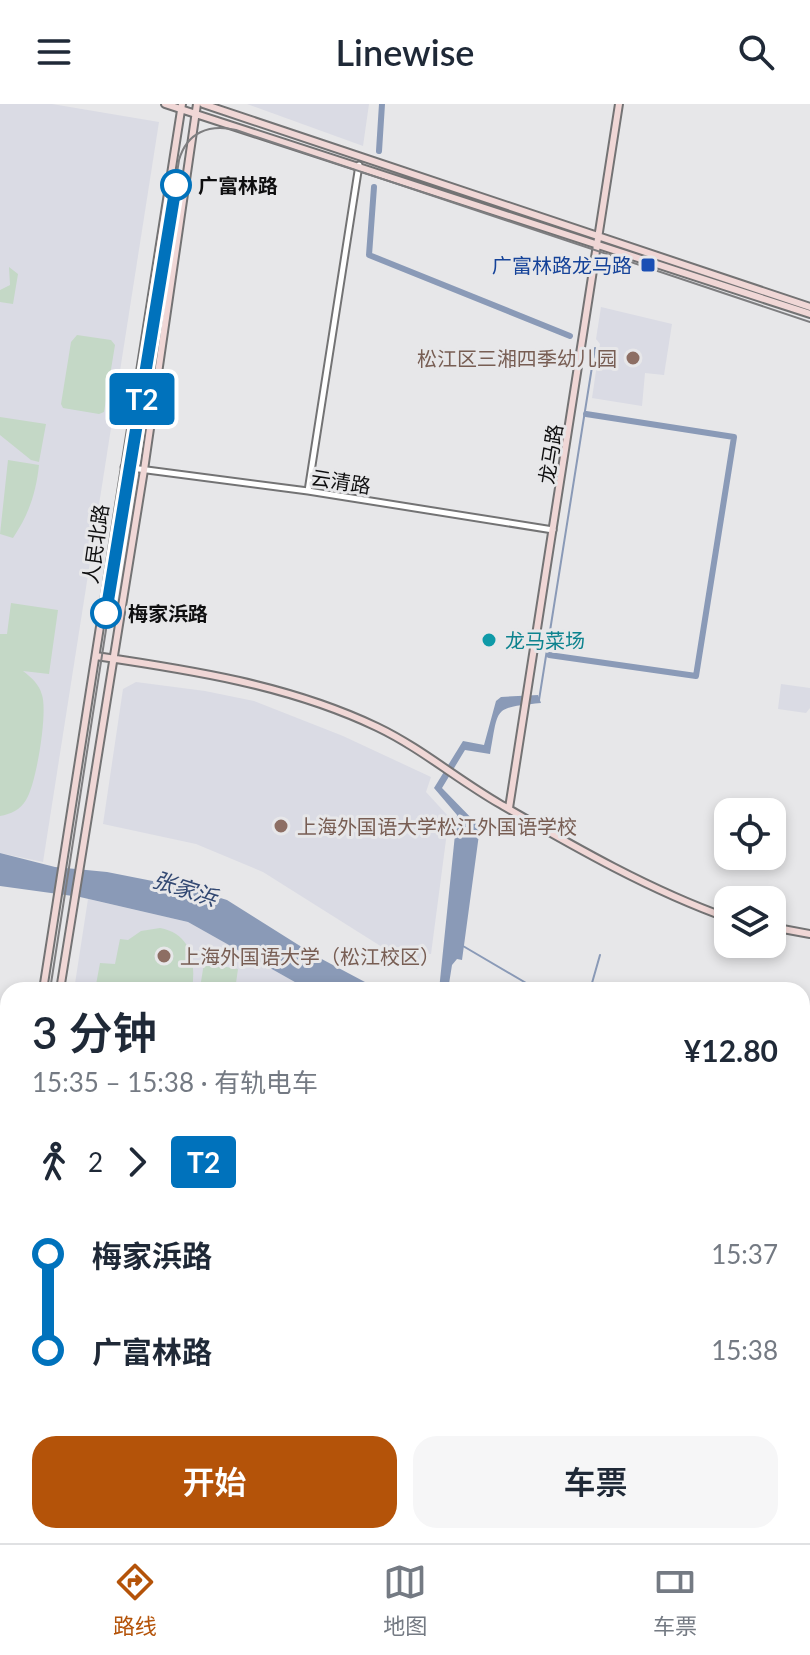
<!DOCTYPE html>
<html lang="zh">
<meta charset="utf-8">
<style>
body{margin:0;font-family:Lato,"Noto Sans SC",sans-serif;background:#f6f6f7;color:#1f2937;height:100vh;display:flex;flex-direction:column;font-size:30px;white-space:nowrap}
*{box-sizing:border-box;margin:0}
p{font-size:26px;color:#747a83}
.icon{flex:none;width:44px;height:44px;fill:none;stroke:currentColor;stroke-width:2;stroke-linecap:round;stroke-linejoin:round}
.map{position:relative;flex:1;overflow:hidden}
.side{position:absolute;left:0px;top:878px;width:810px;height:562px;display:flex;flex-direction:column;background:#fff;border-radius:24px 24px 0 0;box-shadow:0 4px 12px #0003}
.side>*{flex:none}
.badge{padding:0 16px;border-radius:6px;font-size:28px;line-height:52px}
.controls{position:absolute;left:714px;top:694px;display:grid;gap:16px}
.controls a{display:grid;place-items:center;width:72px;height:72px;border-radius:16px;background:#fff;box-shadow:0 4px 12px #0003;font-size:40px}
.map>.badge{position:absolute;translate:-50% -50%;box-shadow:0 0 0 4px #fff}
.legs{display:flex;align-items:center;gap:12px;height:88px;padding:0 32px;font-size:26px}
.legs p{margin-inline-start:auto}
.overview{display:flex;align-items:center;justify-content:space-between;height:136px;padding:0 32px}
h1{font-size:44px;font-weight:600;line-height:60px}
.action{display:flex;gap:16px;margin-top:auto;padding:16px 32px}
.action a{flex:1;height:92px;border-radius:24px;background:#b45309;color:#fff;font-size:32px;font-weight:600;line-height:92px;text-align:center}
.action a+a{background:#f6f6f7;color:#1f2937}
ul{padding:0 32px;list-style:none}
li{display:flex;align-items:center;gap:28px;height:96px;font-size:30px}
li i{display:grid;place-items:center;width:12px;height:100%;margin:0 10px;background:currentColor}
li i::after{content:'';width:20px;height:20px;margin:-10px;border:6px solid;border-radius:50%;background:#fff}
li p{margin-inline-start:auto}
li:first-child i{background:linear-gradient(#0000 50%,currentColor 0)}
li:last-child i{background:linear-gradient(currentColor 50%,#0000 0)}
header{display:flex;justify-content:space-between;align-items:center;height:104px;padding:0 32px;background:#fff;font-size:36px;font-weight:600}
.tab-bar{display:flex;justify-content:space-around;align-items:center;height:112px;border-top:2px solid #e0e1e3;background:#fff;font-size:22px;color:#747a83}
.tab-bar a{display:grid;justify-items:center;gap:4px}
.tab-bar .selected{color:#b45309}
.map>svg:first-child{display:block}
.built{fill:#dadbe4}
.green{fill:#c4d8c6}
.water{fill:#8a9ab7}
.lines{fill:none;stroke-linecap:round;stroke-linejoin:round}
.stream{stroke:#8a9ab7;stroke-width:2}
.canal{stroke:#8a9ab7;stroke-width:6}
.street-casing{stroke:#737374;stroke-width:9}
.secondary-casing{stroke:#737374;stroke-width:10}
.primary-casing{stroke:#8a5453;stroke-width:11}
.street{stroke:#fff;stroke-width:5}
.secondary{stroke:#f0d7d6;stroke-width:6}
.primary{stroke:#e0afad;stroke-width:7}
.tram{stroke:#7e7e80;stroke-width:2}
.line-1-casing{stroke:#fff;stroke-width:18}
.line-1{stroke:#0072bc;stroke-width:12}
.stop-1-dot{fill:#fff;stroke:#0072bc;stroke-width:4}
.transit-dot{fill:#1a4fb4;stroke:#e7e7e9;stroke-width:3}
.education-dot{fill:#8d6e63;stroke:#e7e7e9;stroke-width:3}
.culture-dot{fill:#0f9aa8;stroke:#e7e7e9;stroke-width:3}
.labels{text-anchor:middle;dominant-baseline:central;stroke-width:6;stroke-linejoin:round;paint-order:stroke}
.stop-label{font-size:20px;font-weight:bold;fill:#0f0f10;stroke:#e7e7e9;text-anchor:start}
.transit-label{font-size:20px;fill:#164399;stroke:#e7e7e9;text-anchor:end}
.education-label{font-size:20px;fill:#785e54;stroke:#e7e7e9;text-anchor:start}
.street-label{font-size:20px;fill:#0f0f10;stroke:#e7e7e9}
.culture-label{font-size:20px;fill:#0d838f;stroke:#e7e7e9;text-anchor:start}
.water-label{font-size:22px;font-style:italic;fill:#324872;stroke:#e7e7e9}
</style>
<header><svg class="icon" aria-label="menu" viewBox="0 0 24 24"><path d="M4 6h16M4 12h16M4 18h16"/></svg>Linewise<svg class="icon" aria-label="search" viewBox="0 0 24 24"><circle cx="10" cy="10" r="6"/><path d="M15 15l6 6"/></svg></header>
<div class="map">
<svg width="810" height="1439" viewBox="0 0 810 1439">
<rect width="100%" height="100%" fill="#e7e7e9"/>
<path class="built" d="M0,0H52L159,18L43,758L0,749Z
M247,0H369L363,42Z
M601,203L672,220L664,271L645,269L642,302L592,294L600,240L596,235Z
M136,578L205,587L254,597L343,632L431,673L426,688L449,713L431,850L421,849L417,865L263,768L196,740L103,720L123,585Z
M781,580L810,584V604L806,609L778,605Z
M88,795L188,818L309,886H74Z
M0,981L8,983V1004L0,1057Z
M8,1313V1432H470L468,1439H0V1365Z"/>
<path class="green" d="M9,163L18,170L13,200L0,198V186L10,181Z
M77,231L111,236L115,241L104,308L99,310L63,304L61,300L71,238Z
M0,313L46,320L39,358L31,356L0,331Z
M8,356L39,361C36,389 29,410 13,434L0,430Z
M11,499L58,506L49,570L23,567C32,574 39,580 42,591C48,609 36,681 26,696C20,706 11,710 0,712V530H7Z
M160,824C192,830 196,858 192,886H95L100,859L115,860L120,835L128,836L141,827Z
M204,859L238,865L235,886L200,884Z
M810,1098V1266L808,1272L802,1269V1130Z"/>
<path class="water" d="M538,591L541,599C492,604 499,603 490,650L465,646L442,684L480,723L462,856L457,855L452,861L448,886H439L457,711L434,684L463,637L484,641L496,597L501,593Z
M0,749L55,763L107,768L188,784L227,796L316,852L380,886H309L188,818L80,793L0,782Z
M802,1269L810,1273V1332L802,1328Z
M470,1432H520L518,1439H468Z"/>
<g class="lines">
<path class="stream" d="M539,596L595,244
M463,842L538,886
M590,886L600,851"/>
<path class="canal" d="M379,47L382,0
M374,83L369,151L570,232
M549,551L696,572L734,333L586,310"/>
<defs>
<path id="street" d="M124,363L308,387L553,426
M308,387L359,61
M522,1434V1432
M692,1439L694,1432"/>
<path id="secondary" d="M165,0L810,210
M203,0L810,203
M96,552C191,566 289,581 377,623C421,644 458,676 500,700C573,742 649,786 728,814
M509,704L619,0
M772,823L810,830
M43,886L182,0
M60,886L144,366L197,0
M0,968L8,969
M0,1167L8,1115
M0,1268L8,1217"/>
<path id="primary" d="M802,1341L810,1310
M802,1402L810,1372
M777,1439L779,1432
M792,1439L794,1432"/>
</defs>
<use href="#street" class="street-casing"/>
<use href="#secondary" class="secondary-casing"/>
<use href="#primary" class="primary-casing"/>
<use href="#street" class="street"/>
<use href="#secondary" class="secondary"/>
<use href="#primary" class="primary"/>
<path class="tram" d="M50,886L179,56C187,28 209,20 236,26L810,218
M3,1188L8,1152
M0,1229L8,1177"/>
</g>
<g class="lines">
<defs>
<path id="line-1" d="M106,509L176,81"/>
</defs>
<use href="#line-1" class="line-1-casing"/>
<use href="#line-1" class="line-1"/>
</g>
<g class="stop-1-dot">
<circle cx="176" cy="81" r="14"/>
<circle cx="106" cy="509" r="14"/>
</g>
<rect class="transit-dot" x="640" y="153" width="16" height="16" rx="4"/>
<g class="education-dot">
<circle cx="633" cy="254" r="8"/>
<circle cx="281" cy="722" r="8"/>
<circle cx="164" cy="852" r="8"/>
</g>
<circle class="culture-dot" cx="489" cy="536" r="8"/>
<g class="labels">
<g class="stop-label">
<text x="198" y="81">广富林路</text>
<text x="128" y="509">梅家浜路</text>
</g>
<g class="transit-label">
<text x="632" y="161">广富林路龙马路</text>
</g>
<g class="education-label">
<text x="617" y="254" text-anchor="end">松江区三湘四季幼儿园</text>
<text x="297" y="722">上海外国语大学松江外国语学校</text>
<text x="180" y="852">上海外国语大学（松江校区）</text>
</g>
<g class="street-label">
<text transform="translate(550 350) rotate(-81)">龙马路</text>
<text transform="translate(341 377) rotate(9)">云清路</text>
<text transform="translate(95 440) rotate(-82)">人民北路</text>
</g>
<g class="culture-label">
<text x="505" y="536">龙马菜场</text>
</g>
<g class="water-label">
<text transform="translate(185 784) rotate(18)">张家浜</text>
</g>
</g>
</svg>
<div class="controls">
<a><svg class="icon" aria-label="locate" viewBox="0 0 24 24"><circle cx="12" cy="12" r="6"/><path d="M12 2v4M12 18v4M2 12h4M18 12h4"/></svg></a>
<a><svg class="icon" aria-label="layers" viewBox="0 0 24 24"><path d="M12 4l9 5-9 5-9-5zM3 14l9 5 9-5"/></svg></a>
</div>
<b class="badge" style="left:142px;top:295px;background:#0072bc;color:#fff">T2</b>
<section class="side">
<div class="overview"><div><h1>3 分钟</h1><p>15:35 – 15:38 · 有轨电车</p></div><b>¥12.80</b></div>
<div class="legs"><svg class="icon" aria-label="walk" viewBox="0 0 24 24"><circle cx="13" cy="4" r="2"/><path d="M13 8l-2 6 4 7M11 14l-3 7M7 12l3-4h3l4 4"/></svg>2<svg class="icon" aria-label="forward" viewBox="0 0 24 24"><path d="M9 5l7 7-7 7"/></svg><b class="badge" style="background:#0072bc;color:#fff">T2</b></div>
<ul>
<li><i style="color:#0072bc"></i><b>梅家浜路</b><p>15:37</p></li>
<li><i style="color:#0072bc"></i><b>广富林路</b><p>15:38</p></li>
</ul>
<div class="action"><a>开始</a><a>车票</a></div>
</section>
</div>
<nav class="tab-bar">
<a class="selected"><svg class="icon" aria-label="directions" viewBox="0 0 24 24"><path d="M12 3l9 9-9 9-9-9zM9 14v-3h6M13 9l2 2-2 2"/></svg>路线</a>
<a><svg class="icon" aria-label="map" viewBox="0 0 24 24"><path d="M3 6l6-2 6 2 6-2v14l-6 2-6-2-6 2zM9 4v14M15 6v14"/></svg>地图</a>
<a><svg class="icon" aria-label="tickets" viewBox="0 0 24 24"><path d="M3 7h18v10H3zM15 7v10"/></svg>车票</a>
</nav>
